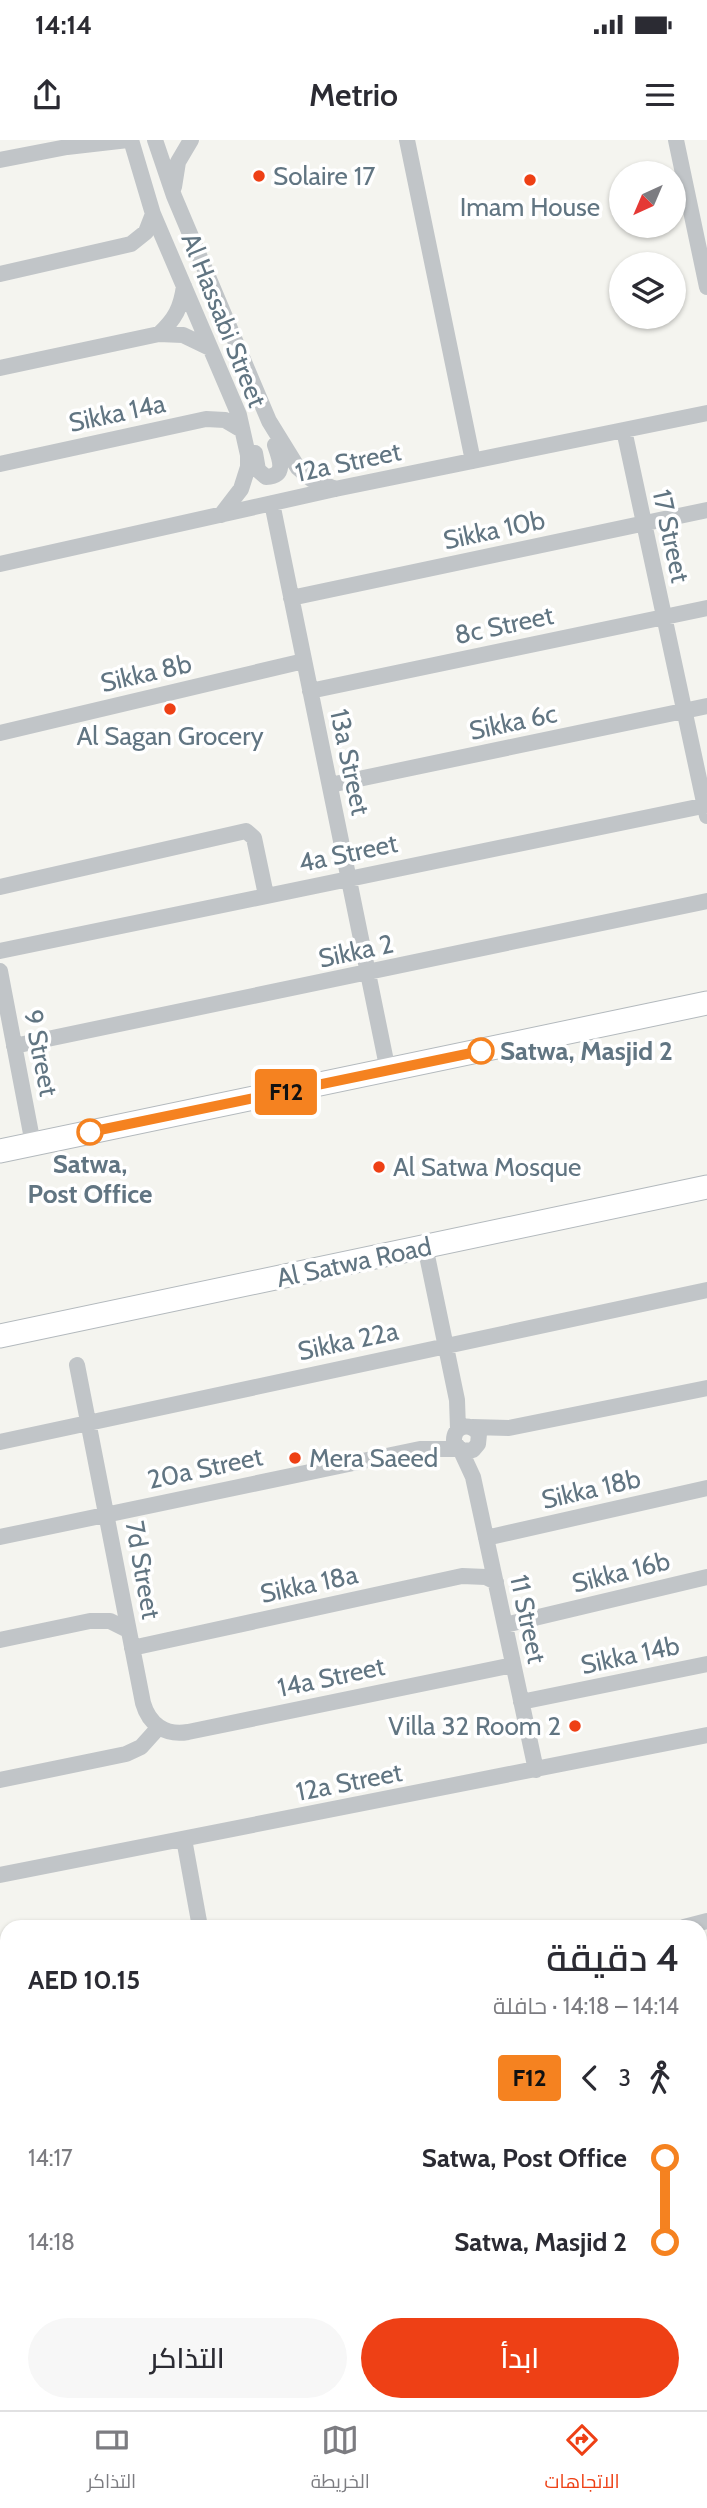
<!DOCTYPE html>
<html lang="ar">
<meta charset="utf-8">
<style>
body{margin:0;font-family:Cabin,Cairo,sans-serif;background:#f7f7f7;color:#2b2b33;direction:rtl;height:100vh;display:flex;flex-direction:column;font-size:26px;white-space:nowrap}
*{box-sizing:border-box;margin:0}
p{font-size:23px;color:#7c7c81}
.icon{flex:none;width:38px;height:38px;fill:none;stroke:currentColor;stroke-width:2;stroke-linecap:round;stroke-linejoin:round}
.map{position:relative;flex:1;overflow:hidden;direction:ltr}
.drawer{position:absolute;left:0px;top:1780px;width:707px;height:492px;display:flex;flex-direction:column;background:#fff;border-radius:21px 21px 0 0;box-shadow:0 2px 5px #0004;direction:rtl}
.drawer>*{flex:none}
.badge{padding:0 14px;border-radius:5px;font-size:24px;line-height:46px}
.needle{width:46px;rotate:224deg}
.controls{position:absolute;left:609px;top:21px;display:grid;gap:14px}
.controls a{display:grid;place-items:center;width:77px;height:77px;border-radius:50%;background:#fff;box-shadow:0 2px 5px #0004;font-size:35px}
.map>.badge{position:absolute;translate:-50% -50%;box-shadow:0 0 0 4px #fff}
.legs{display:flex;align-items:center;gap:10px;height:77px;padding:0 28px;font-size:23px}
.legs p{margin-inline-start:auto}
.headline{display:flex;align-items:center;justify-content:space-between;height:119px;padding:0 28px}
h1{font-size:38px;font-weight:600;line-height:52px}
.primary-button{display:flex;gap:14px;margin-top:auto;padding:14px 28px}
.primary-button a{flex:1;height:80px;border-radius:42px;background:#ee4015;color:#fff;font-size:28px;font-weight:600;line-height:80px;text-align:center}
.primary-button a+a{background:#f7f7f7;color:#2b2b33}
ul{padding:0 28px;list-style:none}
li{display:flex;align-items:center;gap:24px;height:84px;font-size:26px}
li i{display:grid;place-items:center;width:10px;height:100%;margin:0 9px;background:currentColor}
li i::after{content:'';width:18px;height:18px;margin:-9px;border:5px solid;border-radius:50%;background:#fff}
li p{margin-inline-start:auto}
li:first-child i{background:linear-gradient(#0000 50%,currentColor 0)}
li:last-child i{background:linear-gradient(currentColor 50%,#0000 0)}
.status{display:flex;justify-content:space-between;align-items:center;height:49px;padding:0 35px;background:#fff;direction:ltr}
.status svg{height:19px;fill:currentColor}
header{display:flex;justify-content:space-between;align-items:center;height:91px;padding:0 28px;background:#fff;font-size:32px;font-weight:600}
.tab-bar{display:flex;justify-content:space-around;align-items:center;height:98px;border-top:2px solid #e1e1e2;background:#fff;font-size:19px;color:#7c7c81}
.tab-bar a{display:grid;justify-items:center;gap:4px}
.tab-bar .on{color:#ee4015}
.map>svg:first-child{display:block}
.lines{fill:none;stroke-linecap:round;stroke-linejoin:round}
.secondary-casing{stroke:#b3b9bd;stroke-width:25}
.minor{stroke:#c1c5c8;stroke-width:16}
.secondary{stroke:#fff;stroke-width:23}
.line-1-casing{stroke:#fff;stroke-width:16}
.line-1{stroke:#f58220;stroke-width:10}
.poi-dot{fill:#ee4015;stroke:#fff;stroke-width:2.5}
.stop-1-dot{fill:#fff;stroke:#f58220;stroke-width:3.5}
.labels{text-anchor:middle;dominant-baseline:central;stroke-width:7;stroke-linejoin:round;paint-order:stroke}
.poi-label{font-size:26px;fill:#617582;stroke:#fff;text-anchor:start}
.street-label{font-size:26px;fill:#617582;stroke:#fff}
.stop-label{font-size:26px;font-weight:bold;fill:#617582;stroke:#fff;text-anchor:start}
</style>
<div class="status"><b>14:14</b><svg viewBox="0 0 49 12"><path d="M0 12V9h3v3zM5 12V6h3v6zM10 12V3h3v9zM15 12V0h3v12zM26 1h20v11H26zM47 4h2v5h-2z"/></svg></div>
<header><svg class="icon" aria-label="menu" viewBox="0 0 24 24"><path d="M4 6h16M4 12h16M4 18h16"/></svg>Metrio<svg class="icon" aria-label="share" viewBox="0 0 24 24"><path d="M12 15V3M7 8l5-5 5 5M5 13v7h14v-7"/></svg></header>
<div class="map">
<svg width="707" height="2270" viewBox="0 0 707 2270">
<rect width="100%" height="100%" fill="#f4f4ef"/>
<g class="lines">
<defs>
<path id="secondary" d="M0,1011L707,863
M0,1196L707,1047"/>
</defs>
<use href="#secondary" class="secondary-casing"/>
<path class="minor" d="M131,0L153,74L239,275L248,315V327L241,349L221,375
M155,0L174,56L269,281L298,328L311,339L335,349
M407,0L473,321
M676,0L707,147
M0,20L67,7L128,0
M174,47L178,22L191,0
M0,134L131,104L146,92L153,74
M159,194C175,179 181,168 184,146
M0,228L159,194L183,195L210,208
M624,290L707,676
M255,313L258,330L266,337C287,336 280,319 275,305
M0,324L206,279L225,280L242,290
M272,363L388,931
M0,424L335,349L707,273
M291,458L707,370
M310,551L707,468
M0,593L304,521
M330,645L707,566
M0,747L246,691L254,698L266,755
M0,811L707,665
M0,831L33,1004
M14,906L707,761
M425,1106L457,1260L458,1289
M77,1225L143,1563C149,1584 165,1596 188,1592L513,1525
M472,1287L509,1288L707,1248
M0,1302L707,1150
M461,1311L473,1310L478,1304L479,1294C469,1281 453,1286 454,1302L461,1311L473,1337L536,1630
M0,1397L420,1309H458
M486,1398L707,1348
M505,1485L707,1437
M0,1500L90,1481H110L128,1490
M132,1508L462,1436L486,1437L496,1442
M521,1562L707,1524
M0,1640L126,1614L141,1607L159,1587
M184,1699L200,1787
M0,1735L707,1595
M684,1787L707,1781
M0,1925L7,1923
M700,2035L707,2028
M260,2264L262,2270
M331,2270L348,2264"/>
<use href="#secondary" class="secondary"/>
</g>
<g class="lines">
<defs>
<path id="line-1" d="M90,992L481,911"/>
</defs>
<use href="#line-1" class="line-1-casing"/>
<use href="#line-1" class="line-1"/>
</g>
<g class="poi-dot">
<circle cx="259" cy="36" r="7"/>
<circle cx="530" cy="40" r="7"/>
<circle cx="170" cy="569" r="7"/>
<circle cx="379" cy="1027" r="7"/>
<circle cx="295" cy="1318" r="7"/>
<circle cx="575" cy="1586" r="7"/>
</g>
<g class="stop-1-dot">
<circle cx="481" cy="911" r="12"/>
<circle cx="90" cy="992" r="12"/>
</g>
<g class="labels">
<g class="poi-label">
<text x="273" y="36">Solaire 17</text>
<text x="530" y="67" text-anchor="middle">Imam House</text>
<text x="170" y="596" text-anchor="middle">Al Sagan Grocery</text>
<text x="393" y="1027">Al Satwa Mosque</text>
<text x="309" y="1318">Mera Saeed</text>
<text x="561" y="1586" text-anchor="end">Villa 32 Room 2</text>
</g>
<g class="street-label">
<text transform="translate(224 180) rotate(68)">Al Hassabi Street</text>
<text transform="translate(117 273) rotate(-12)">Sikka 14a</text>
<text transform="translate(348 322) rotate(-12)">12a Street</text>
<text transform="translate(494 390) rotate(-12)">Sikka 10b</text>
<text transform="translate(671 396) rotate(78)">17 Street</text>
<text transform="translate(504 485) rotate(-12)">8c Street</text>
<text transform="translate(146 533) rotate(-13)">Sikka 8b</text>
<text transform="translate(513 582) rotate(-12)">Sikka 6c</text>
<text transform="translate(350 622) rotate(78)">13a Street</text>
<text transform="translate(348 713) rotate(-12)">4a Street</text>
<text transform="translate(356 811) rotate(-12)">Sikka 2</text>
<text transform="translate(41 913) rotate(79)">9 Street</text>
<text transform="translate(354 1122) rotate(-12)">Al Satwa Road</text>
<text transform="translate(348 1201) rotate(-12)">Sikka 22a</text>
<text transform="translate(205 1328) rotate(-12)">20a Street</text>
<text transform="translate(591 1349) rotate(-13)">Sikka 18b</text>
<text transform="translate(143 1430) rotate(80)">7d Street</text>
<text transform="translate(621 1432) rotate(-14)">Sikka 16b</text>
<text transform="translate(309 1444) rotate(-12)">Sikka 18a</text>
<text transform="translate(528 1479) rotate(78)">11 Street</text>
<text transform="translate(630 1515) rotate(-12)">Sikka 14b</text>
<text transform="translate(331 1537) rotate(-12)">14a Street</text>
<text transform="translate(349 1642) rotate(-11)">12a Street</text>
</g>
<g class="stop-label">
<text x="500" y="911">Satwa, Masjid 2</text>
<text x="90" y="1024" text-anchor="middle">Satwa,<tspan x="90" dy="30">Post Office</tspan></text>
</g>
</g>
</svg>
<div class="controls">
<a><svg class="needle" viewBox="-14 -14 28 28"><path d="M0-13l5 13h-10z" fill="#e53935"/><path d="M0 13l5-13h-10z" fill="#7c7c81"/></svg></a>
<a><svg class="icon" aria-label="layers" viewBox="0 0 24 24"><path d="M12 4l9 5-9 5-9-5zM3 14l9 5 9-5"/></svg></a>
</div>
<b class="badge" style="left:286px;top:952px;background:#f58220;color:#111">F12</b>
<section class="drawer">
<div class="headline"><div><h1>4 دقيقة</h1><p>14:14 – 14:18 · حافلة</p></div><b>AED 10.15</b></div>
<div class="legs"><svg class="icon" aria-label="walk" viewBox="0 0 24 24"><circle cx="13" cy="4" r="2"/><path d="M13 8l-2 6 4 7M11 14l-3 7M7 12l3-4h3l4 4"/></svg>3<svg class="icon" aria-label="back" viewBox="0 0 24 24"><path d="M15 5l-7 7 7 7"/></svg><b class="badge" style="background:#f58220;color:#111">F12</b></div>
<ul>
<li><i style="color:#f58220"></i><b>Satwa, Post Office</b><p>14:17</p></li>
<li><i style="color:#f58220"></i><b>Satwa, Masjid 2</b><p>14:18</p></li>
</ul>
<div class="primary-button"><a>ابدأ</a><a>التذاكر</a></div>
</section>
</div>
<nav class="tab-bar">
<a class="on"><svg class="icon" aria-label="directions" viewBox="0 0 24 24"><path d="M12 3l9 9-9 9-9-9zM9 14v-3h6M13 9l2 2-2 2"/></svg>الاتجاهات</a>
<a><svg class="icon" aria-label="map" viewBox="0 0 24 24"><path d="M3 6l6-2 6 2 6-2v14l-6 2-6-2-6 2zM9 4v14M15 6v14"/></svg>الخريطة</a>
<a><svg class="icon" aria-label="tickets" viewBox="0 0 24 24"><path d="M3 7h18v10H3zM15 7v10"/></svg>التذاكر</a>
</nav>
